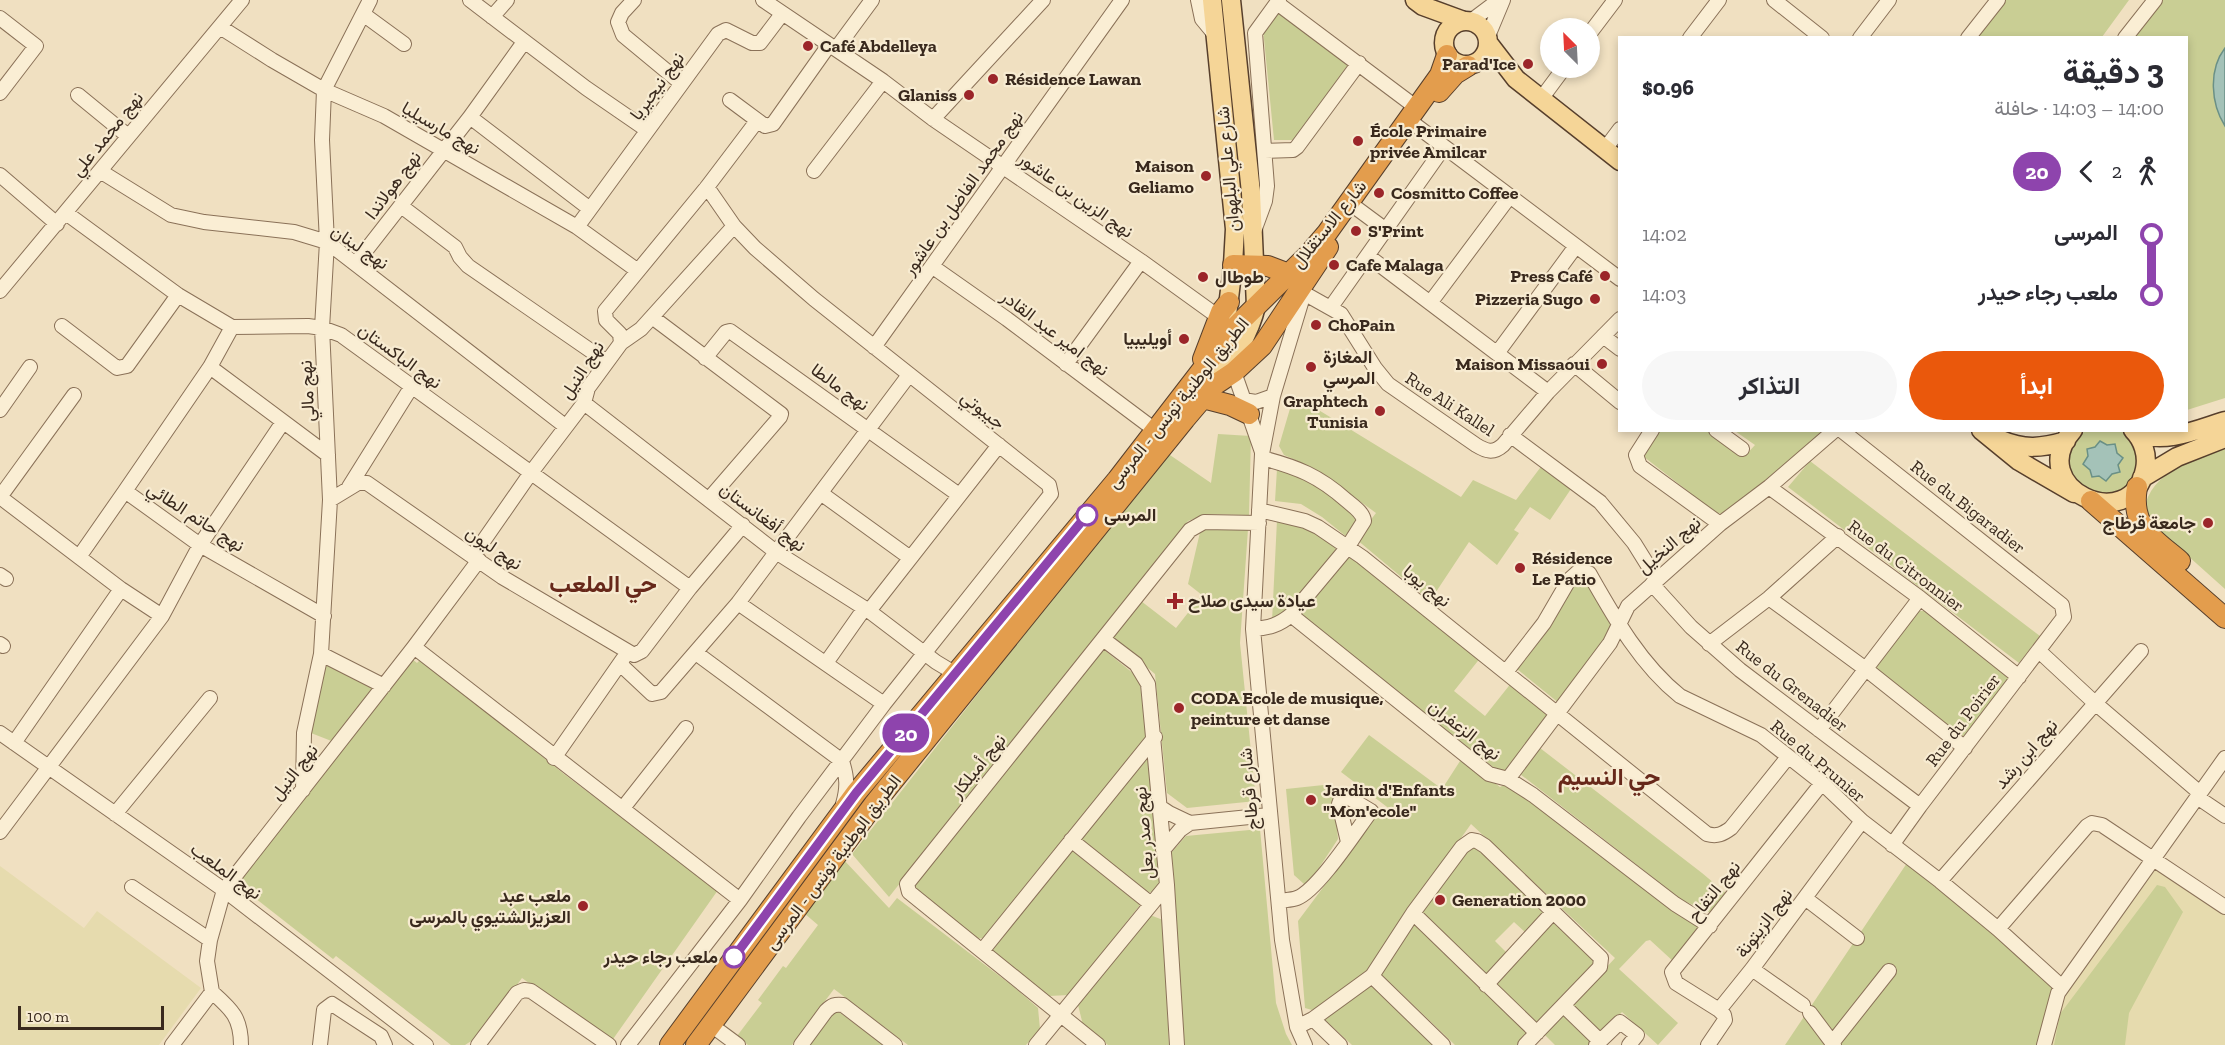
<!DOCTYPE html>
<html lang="ar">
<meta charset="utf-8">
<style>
body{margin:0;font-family:"Zilla Slab",Vazirmatn,serif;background:#f7f7f7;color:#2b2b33;direction:rtl;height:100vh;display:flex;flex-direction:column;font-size:22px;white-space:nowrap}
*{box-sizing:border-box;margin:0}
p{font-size:20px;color:#7c7c81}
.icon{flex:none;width:33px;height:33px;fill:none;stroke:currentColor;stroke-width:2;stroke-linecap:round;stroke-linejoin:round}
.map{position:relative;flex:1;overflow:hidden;direction:ltr}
.sheet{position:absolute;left:1618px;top:36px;width:570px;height:396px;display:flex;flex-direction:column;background:#fff;border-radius:0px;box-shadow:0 3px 9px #0003;direction:rtl}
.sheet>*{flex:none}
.badge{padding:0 12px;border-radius:20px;font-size:21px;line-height:39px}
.needle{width:39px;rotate:336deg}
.fabs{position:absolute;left:1540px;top:18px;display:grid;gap:12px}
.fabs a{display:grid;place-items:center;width:60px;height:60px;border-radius:50%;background:#fff;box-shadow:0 3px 9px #0003;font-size:30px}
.scale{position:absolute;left:18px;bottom:15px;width:146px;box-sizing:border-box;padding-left:6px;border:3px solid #39291d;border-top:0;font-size:16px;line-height:21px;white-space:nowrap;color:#39291d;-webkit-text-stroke:4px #f7ebd1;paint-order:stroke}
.map>.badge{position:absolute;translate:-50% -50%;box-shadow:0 0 0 3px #fff}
.legs{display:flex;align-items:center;gap:9px;height:66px;padding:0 24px;font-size:20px}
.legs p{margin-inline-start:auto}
.overview{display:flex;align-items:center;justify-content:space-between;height:102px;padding:0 24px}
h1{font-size:33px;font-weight:700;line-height:45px}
.primary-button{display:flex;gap:12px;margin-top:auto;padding:12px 24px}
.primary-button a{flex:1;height:69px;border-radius:36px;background:#ea580c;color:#fff;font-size:24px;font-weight:700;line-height:69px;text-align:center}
.primary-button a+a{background:#f7f7f7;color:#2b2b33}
ul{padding:0 24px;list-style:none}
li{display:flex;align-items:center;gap:21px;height:60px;font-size:22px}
li i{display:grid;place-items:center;width:9px;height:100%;margin:0 8px;background:currentColor}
li i::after{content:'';width:15px;height:15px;margin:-8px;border:4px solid;border-radius:50%;background:#fff}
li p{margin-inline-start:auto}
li:first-child i{background:linear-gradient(#0000 50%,currentColor 0)}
li:last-child i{background:linear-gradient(currentColor 50%,#0000 0)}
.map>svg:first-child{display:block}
.farmland{fill:#e6dbae}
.green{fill:#c9ce94}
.water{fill:#a4c2b8;stroke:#6a9086;stroke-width:1.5}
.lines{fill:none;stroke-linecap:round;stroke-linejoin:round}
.minor-casing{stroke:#8a7158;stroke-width:16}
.major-casing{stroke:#573f2c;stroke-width:21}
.highway-casing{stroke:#573f2c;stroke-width:22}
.minor{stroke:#faeed4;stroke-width:14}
.major{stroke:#f5d597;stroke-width:18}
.highway{stroke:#e39d4d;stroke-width:20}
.line-1-casing{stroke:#fff;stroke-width:14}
.line-1{stroke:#8e44ad;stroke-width:9}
.poi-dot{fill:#9b2529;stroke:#f7ebd1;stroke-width:2}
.stop-1-dot{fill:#fff;stroke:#8e44ad;stroke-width:3}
.labels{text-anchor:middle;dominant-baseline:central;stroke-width:4.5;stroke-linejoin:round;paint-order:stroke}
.poi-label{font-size:18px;font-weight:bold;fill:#39291d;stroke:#f7ebd1;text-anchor:start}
.street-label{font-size:18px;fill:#39291d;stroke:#f7ebd1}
.stop-label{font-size:18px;font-weight:bold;fill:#39291d;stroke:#f7ebd1;text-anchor:start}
.district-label{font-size:24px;font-weight:bold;fill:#67281a;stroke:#f7ebd1}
</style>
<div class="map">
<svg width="2225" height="1045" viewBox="0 0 2225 1045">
<rect width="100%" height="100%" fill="#f0e0c1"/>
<path class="farmland" d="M0,866L84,928L97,911L201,988L159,1045H0Z
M2157,867L2225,913V1045H2038L2053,987L2068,988L2076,980Z"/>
<path class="green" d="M2005,0H2129L2102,37L1975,38Z
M2161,0H2225V398L2187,410V38H2130Z
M1276,10L1351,61L1293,140H1274L1263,29Z
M1294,395L1461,497L1473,480L1516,500L1543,464L1573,486L1550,520L1530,507L1514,530L1519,533L1497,565L1469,542L1430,601L1356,539L1376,513C1346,491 1318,469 1284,455L1279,446Z
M1656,431H1709L1739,454L1741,453L1745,456L1755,445L1735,431H1825L1728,514L1716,513L1639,453Z
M2085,431C2096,431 2113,427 2122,431C2140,439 2140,467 2131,481C2121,494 2108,495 2094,491C2090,490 2084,489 2081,486C2062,472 2068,443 2085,431Z
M1218,434L1251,436L1249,515L1206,514L1188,521L889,897L852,854L1167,453L1211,483Z
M2225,448V589L2149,521L2144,510C2151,471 2193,460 2225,448Z
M1810,461L2040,636L2019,663L1788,487Z
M1286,466L1365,516L1348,538L1322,517L1301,504L1275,501L1277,469Z
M1296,519L1335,546L1336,553L1284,616L1272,621L1277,520Z
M1201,528L1248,529L1240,643L1256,801L1187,808L1167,793L1155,674L1112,638L1141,601L1176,628L1202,595L1188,584Z
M1349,555L1481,657L1454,691L1485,716L1512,682L1549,711L1550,720L1509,772L1502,774L1302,616V611Z
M1584,574L1616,626L1560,704L1517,669L1550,628L1566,594Z
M1917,611H1927L2008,673V683L1968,736L1958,737L1876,672L1875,664Z
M1103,649L1139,678L1147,736L983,938L975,939L911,887Z
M412,659L417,663L421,659L564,774L718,890L611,1042L522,978L479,1036L465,1045H451L336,956L333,959L237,884Z
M326,661L377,688L334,742L311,733Z
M1369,735L1442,789L1462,758L1500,787L1508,783L1703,923L1674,962L1650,940L1646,941L1619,969L1678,1023L1658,1045L1622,1012L1602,1033L1572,1005L1615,958L1471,824L1365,973L1316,1009L1312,1010L1305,1008L1298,921L1381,810L1391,817L1395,813L1341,772Z
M1540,748L1702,873L1727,894L1713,912H1708L1682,900L1520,774Z
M1147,759H1151L1160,884L1155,891L1146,893L1080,840Z
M1333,784L1338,839L1309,883L1304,884L1294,875L1286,789Z
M1260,829L1276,1003L1286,1034L1292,1045H1183L1171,853L1186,836Z
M1471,844L1478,845L1544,907L1543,916L1526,933L1514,922L1495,941L1509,955L1488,977L1421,912Z
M1072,850L1140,905L1069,995L1049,996L991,952Z
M843,859L889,908L897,898L1014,987L1038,1008L1040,1029L1026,1045H908L834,989L792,1045H748L737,1036L762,1003L758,1000L783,966L786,968L818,925L804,913Z
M1907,863L1994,934L2053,987L2038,1045H1785Z
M2157,885L2165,887L2183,912L2129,1013L2125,1045H2054L2060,1014Z
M1150,915L1163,920L1169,1045H1108L1083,1025L1078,1005Z
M1413,921L1531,1033L1519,1045H1455L1381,974Z
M1560,922L1596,957L1595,964L1540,1023L1533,1022L1494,985L1553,923Z
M1373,983L1440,1045H1352L1323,1018Z
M835,1009L883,1045H808Z
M1561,1014L1568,1015L1594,1045H1555L1543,1033Z"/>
<path class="water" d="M2225,48V126C2211,104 2208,70 2225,48Z
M2100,441L2107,445L2115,444L2117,453L2123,458L2118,465L2120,472L2112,474L2106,481L2099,476L2092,477L2090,470L2083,464L2088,456L2087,449L2095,447Z"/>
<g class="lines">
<defs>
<path id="minor" d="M470,0L586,88L647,130
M634,0L622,13L618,22L623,35L681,83
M763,0L883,81L933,119L1141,261L1220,318
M1198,0L1202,19L1216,36
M1774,0L1822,38
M1277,3L1417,108
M363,14L404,44
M492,17L507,0
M0,18L36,46L0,93
M1471,21L1499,0
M220,27L272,60L324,90L384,116L577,227L638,271
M1590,33L1615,0
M1488,36L1503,0
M1690,38L1719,0
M1860,38L1889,0
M1968,38L1998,0
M2125,38L2155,0
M836,49L872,0
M78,95L128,136
M1541,99L1564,68
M730,100L765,126L773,124L829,45
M470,117L590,209
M933,119L1043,0
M1414,124L1620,279
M1605,149L1620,129
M1265,151L1293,150L1297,147L1359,63
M100,171L171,215L204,222L294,232L327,242L565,426
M814,171L883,81
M0,175L57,224
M401,206L455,247L460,257L468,266L607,362
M1355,207L1386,230
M66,213L178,295L232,327L308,326L322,328L341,335L690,588
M577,227L718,34L726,30L752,43H760L782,14
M1254,231L1265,201L1267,186L1255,33L1279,0
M1368,256L1548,392
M356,263L470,117L524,42
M933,267L1007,319L1155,430
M0,291L242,0
M1300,291L1341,314L1375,368L1388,384L1476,445C1486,451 1493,454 1503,445L1548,392L1620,319
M1304,293L1273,396L1262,454L1253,629L1282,940L1297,1027L1305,1045
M1430,303L1510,196
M1331,307L1444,147
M652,317L781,414L780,417L709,499
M62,326L117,368L127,366L178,295
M232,327L210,367L125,491L200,545L324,616
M1603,336L1620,349
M621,343L641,329L734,226
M874,347L1122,0
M1498,352L1576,246
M705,358L726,332L730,331L959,495
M1066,364L1141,261
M1574,364L1620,402
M210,367L328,455
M1234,372L1262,452
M1243,400L1256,402L1273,396
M584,403L776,552L869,611L936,662L956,674
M0,410L30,367
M1652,430L1636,455L1640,466L1720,524
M1716,430L1742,449
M1841,430L2062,605L2064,617L1920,806L1892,845
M1510,435L1600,502L1634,543L1657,580
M349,487L412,386
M1769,487L1920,598L2019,677
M822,494L909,557
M0,497L121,589L162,616
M0,497L74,395
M330,500L358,483H367L502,577L634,655L642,651L690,588L743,525
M1259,510L1305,521L1318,527L1362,557L1707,834C1717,837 1723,834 1731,828L1788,757
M473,556L530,474L584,403L588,388L621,343L620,334L606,320L605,311L707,187L757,121
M79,557L125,491
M0,575L6,579
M1652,584L1691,627L1740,670L1920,806
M1769,598L1867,670L1965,748
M738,603L884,704
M869,611L999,445
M1291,615L1489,774L1508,779L1533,795L1675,904L1710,926
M1253,629C1269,628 1279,625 1291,615L1347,548L1364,521C1363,512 1353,506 1346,500C1319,476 1297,467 1262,458
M1103,639L1136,664L1148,684L1167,885L1177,1045
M0,644L3,646
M1709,644L1769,598L1838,536
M414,647L740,900
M2039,651L2095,703L2200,793
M696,653L842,761C847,777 848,787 843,804
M321,654L384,686
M826,663L864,609
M620,664L652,694L661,692L738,603L909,375
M1506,672L1544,623L1569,580L1579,571L1589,573C1614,617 1640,664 1680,696L1761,735L1822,783L1862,821L1940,881L1998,929L2062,987
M1819,730L1920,598
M0,733L224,890L426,1045
M14,743L121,589
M554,758L623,659
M1508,779L1610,643L1628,606L1720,524L1769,487L1835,430
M303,790L304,733L321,654L330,500L322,328L327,242L322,140L324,90L370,0
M2197,797L2225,816
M1160,807L1169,813L1190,823L1269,815
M623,808L686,728
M115,814L210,698
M0,832L162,616L200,545L283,422
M1071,840L1151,904
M1163,850L1180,830L1190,823
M1940,881L2141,651
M132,887L210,940
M1805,898L1857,938
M1279,901C1284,900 1292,900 1297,898C1318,890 1356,831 1371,811L1346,796H1342L1339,804L1348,842
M1413,913L1537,1033
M1998,929L2087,826L2092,823L2102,825L2225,907
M982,951L1155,737
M1752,969L1803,1005
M1372,976L1443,1045
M1486,985L1553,912
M212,992C231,1009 241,1017 241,1045
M1564,1006L1600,1041
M1719,1010L1676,983L1672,972L1822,783
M1810,1013L1834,1045
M1313,1019L1340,1045
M711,1025L738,1045
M1297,1027L1313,1019L1372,976L1413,913L1462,847L1472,840L1477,841L1485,846L1601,958L1600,967L1525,1045
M1832,1043L1889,971
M172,1045L212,992L207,961L210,940L224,890L414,647L479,560
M320,1045L324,1010L332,1004L381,1036L385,1045
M478,1045L517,993L524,990L531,991L609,1045
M628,1045L740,900L799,817L884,704L1051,494L1049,485L814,299L755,248L734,226L707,187
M801,1045L826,1011C832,1005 835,1004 843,1005L895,1045
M1036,1045L1167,885
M1098,1045L909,892L907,884L1190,530L1204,522L1259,523
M1596,1045L1620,1022L1637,1035L1629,1045
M1708,1045L1725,1020L1724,1015L1719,1010L1752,969L1862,821
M2044,1045L2058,993L2225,758"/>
<path id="major" d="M1212,0L1235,229L1233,265L1227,315
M1415,0L1423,6L1464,21
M1444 43a22 22 0 1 1 44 0a22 22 0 1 1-44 0Z
M1489,44L1516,79L1620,161
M1216,382C1233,358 1249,336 1256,306L1251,193L1231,0
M1981,430L2019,461L2074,493
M2073,430C2022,488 2131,538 2145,469C2148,455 2143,440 2133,430
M2136,433C2166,444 2196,430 2225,421
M2001,440C2024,450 2042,448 2066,441
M2142,478L2177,457L2225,438"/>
<path id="highway" d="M1439,92L1455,74L1468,66
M1233,265L1268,266L1289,274
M1203,359L1221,312L1229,302
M1203,398L1230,405L1249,414
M2137,487C2130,527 2153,538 2180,561
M2091,501L2225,618
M670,1045L856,793L1117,480L1235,327L1309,254L1327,233L1440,75L1447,55
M696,1045L875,803L1185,419L1213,386L1234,372L1262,346L1328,247"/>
</defs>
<use href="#minor" class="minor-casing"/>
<use href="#major" class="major-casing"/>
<use href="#highway" class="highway-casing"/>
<use href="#minor" class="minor"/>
<use href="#major" class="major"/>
<use href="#highway" class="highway"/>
</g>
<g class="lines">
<defs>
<path id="line-1" d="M734,957L856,793L1087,515"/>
</defs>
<use href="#line-1" class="line-1-casing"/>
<use href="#line-1" class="line-1"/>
</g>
<g class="poi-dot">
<circle cx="808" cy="46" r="6"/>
<circle cx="1528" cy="64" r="6"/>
<circle cx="993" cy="79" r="6"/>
<circle cx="969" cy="95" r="6"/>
<circle cx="1358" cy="141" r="6"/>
<circle cx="1206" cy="176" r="6"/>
<circle cx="1379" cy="193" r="6"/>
<circle cx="1356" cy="231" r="6"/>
<circle cx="1334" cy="265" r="6"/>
<circle cx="1605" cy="276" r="6"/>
<circle cx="1203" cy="277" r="6"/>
<circle cx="1595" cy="299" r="6"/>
<circle cx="1316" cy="325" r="6"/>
<circle cx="1184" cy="339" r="6"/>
<circle cx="1602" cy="364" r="6"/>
<circle cx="1311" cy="367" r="6"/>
<circle cx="1380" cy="411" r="6"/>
<circle cx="2208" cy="523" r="6"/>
<circle cx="1520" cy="568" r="6"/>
<path d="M1172 592h6v6h6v6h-6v6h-6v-6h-6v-6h6z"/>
<circle cx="1179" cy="708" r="6"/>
<circle cx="1311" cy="800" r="6"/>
<circle cx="1440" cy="900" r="6"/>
<circle cx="583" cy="906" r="6"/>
</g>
<g class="stop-1-dot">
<circle cx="1087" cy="515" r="10"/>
<circle cx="734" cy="957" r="10"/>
</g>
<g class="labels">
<g class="poi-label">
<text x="820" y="46">Café Abdelleya</text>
<text x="1516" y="64" text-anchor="end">Parad'Ice</text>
<text x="1005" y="79">Résidence Lawan</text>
<text x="957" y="95" text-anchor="end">Glaniss</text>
<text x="1370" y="131">École Primaire<tspan x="1370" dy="21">privée Amilcar</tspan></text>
<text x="1194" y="166" text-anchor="end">Maison<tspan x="1194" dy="21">Geliamo</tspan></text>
<text x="1391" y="193">Cosmitto Coffee</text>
<text x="1368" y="231">S'Print</text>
<text x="1346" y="265">Cafe Malaga</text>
<text x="1593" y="276" text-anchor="end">Press Café</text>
<text x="1215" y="277">طوطال</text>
<text x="1583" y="299" text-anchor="end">Pizzeria Sugo</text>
<text x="1328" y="325">ChoPain</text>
<text x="1172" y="339" text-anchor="end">أويليبيا</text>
<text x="1323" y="357">المغازة<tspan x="1323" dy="21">المرسي</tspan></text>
<text x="1590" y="364" text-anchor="end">Maison Missaoui</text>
<text x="1368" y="401" text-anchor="end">Graphtech<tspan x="1368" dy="21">Tunisia</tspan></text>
<text x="2196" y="523" text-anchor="end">جامعة قرطاج</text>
<text x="1532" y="558">Résidence<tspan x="1532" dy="21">Le Patio</tspan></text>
<text x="1188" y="601">عيادة سيدى صلاح</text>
<text x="1191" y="698">CODA Ecole de musique,<tspan x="1191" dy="21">peinture et danse</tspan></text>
<text x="1323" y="790">Jardin d'Enfants<tspan x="1323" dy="21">"Mon'ecole"</tspan></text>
<text x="571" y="896" text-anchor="end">ملعب عبد<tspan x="571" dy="21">العزيزالشتيوي بالمرسى</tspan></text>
<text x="1452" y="900">Generation 2000</text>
</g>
<g class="street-label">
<text transform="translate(657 86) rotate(-54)">نهج نيجيريا</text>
<text transform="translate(441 128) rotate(30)">نهج مارسيليا</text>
<text transform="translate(107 134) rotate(-51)">نهج محمد علي</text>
<text transform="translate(1228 169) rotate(-95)">شارع علي البلهوان</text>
<text transform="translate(393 185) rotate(-53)">نهج هولاندا</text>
<text transform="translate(963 193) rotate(-55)">نهج محمد الفاضل بن عاشور</text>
<text transform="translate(1076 195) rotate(35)">نهج الزين بن عاشور</text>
<text transform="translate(1329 224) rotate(-51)">شارع الاستقلال</text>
<text transform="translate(360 247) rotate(34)">نهج لبنان</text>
<text transform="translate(1055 333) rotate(37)">نهج امير عبد القادر</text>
<text transform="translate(400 356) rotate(36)">نهج الباكستان</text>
<text transform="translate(582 370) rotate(-57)">نهج النيل</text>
<text transform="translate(840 387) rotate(36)">نهج مالطا</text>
<text transform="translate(307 391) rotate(-93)">نهج مالي</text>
<text transform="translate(1178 403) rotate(-51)">الطريق الوطنية تونس - المرسى</text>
<text transform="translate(1450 404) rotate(33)">Rue Ali Kallel</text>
<text transform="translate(983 410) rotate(38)">جيبوتي</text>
<text transform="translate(1968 507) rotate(38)">Rue du Bigaradier</text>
<text transform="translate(196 517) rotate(33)">نهج حاتم الطائي</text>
<text transform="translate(763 517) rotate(37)">نهج أفغانستان</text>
<text transform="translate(1669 545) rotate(-41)">نهج النخيل</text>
<text transform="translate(494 548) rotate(34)">نهج ليون</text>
<text transform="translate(1906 566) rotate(37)">Rue du Citronnier</text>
<text transform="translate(1427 586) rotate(39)">نهج يوبا</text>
<text transform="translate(1792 686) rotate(38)">Rue du Grenadier</text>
<text transform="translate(1963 720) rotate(-53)">Rue du Poirier</text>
<text transform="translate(1465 730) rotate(38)">نهج الزعفران</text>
<text transform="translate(2026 754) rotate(-49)">نهج ابن رشد</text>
<text transform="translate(1818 761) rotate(40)">Rue du Prunier</text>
<text transform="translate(978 766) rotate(-51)">نهج أميلكار</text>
<text transform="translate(294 772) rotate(-52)">نهج النيل</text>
<text transform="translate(1249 789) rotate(-95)">شارع قرطاج</text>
<text transform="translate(1144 833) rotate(-95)">نهج صدر بعل</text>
<text transform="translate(833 862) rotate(-53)">الطريق الوطنية تونس - المرسى</text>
<text transform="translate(226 871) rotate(36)">نهج الملعب</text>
<text transform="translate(1714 891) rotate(-51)">نهج التفاح</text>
<text transform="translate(1764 923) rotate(-53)">نهج الزيتونة</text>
</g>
<g class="stop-label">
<text x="1104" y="515">المرسى</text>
<text x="718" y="957" text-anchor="end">ملعب رجاء حيدر</text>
</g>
<g class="district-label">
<text x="603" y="583">حي الملعب</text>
<text x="1609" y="776">حي النسيم</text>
</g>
</g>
</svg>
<div class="fabs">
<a><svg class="needle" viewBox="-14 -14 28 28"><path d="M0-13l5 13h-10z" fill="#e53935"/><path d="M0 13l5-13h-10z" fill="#7c7c81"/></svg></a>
</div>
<div class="scale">100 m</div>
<b class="badge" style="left:906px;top:733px;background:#8e44ad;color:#fff">20</b>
<section class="sheet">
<div class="overview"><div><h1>3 دقيقة</h1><p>14:00 – 14:03 · حافلة</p></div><b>$0.96</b></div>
<div class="legs"><svg class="icon" aria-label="walk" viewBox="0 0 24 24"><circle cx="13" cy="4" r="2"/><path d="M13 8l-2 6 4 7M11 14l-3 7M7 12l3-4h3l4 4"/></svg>2<svg class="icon" aria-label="back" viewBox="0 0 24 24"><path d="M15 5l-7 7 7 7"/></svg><b class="badge" style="background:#8e44ad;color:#fff">20</b></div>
<ul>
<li><i style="color:#8e44ad"></i><b>المرسى</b><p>14:02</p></li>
<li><i style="color:#8e44ad"></i><b>ملعب رجاء حيدر</b><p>14:03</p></li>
</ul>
<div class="primary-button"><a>ابدأ</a><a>التذاكر</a></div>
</section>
</div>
